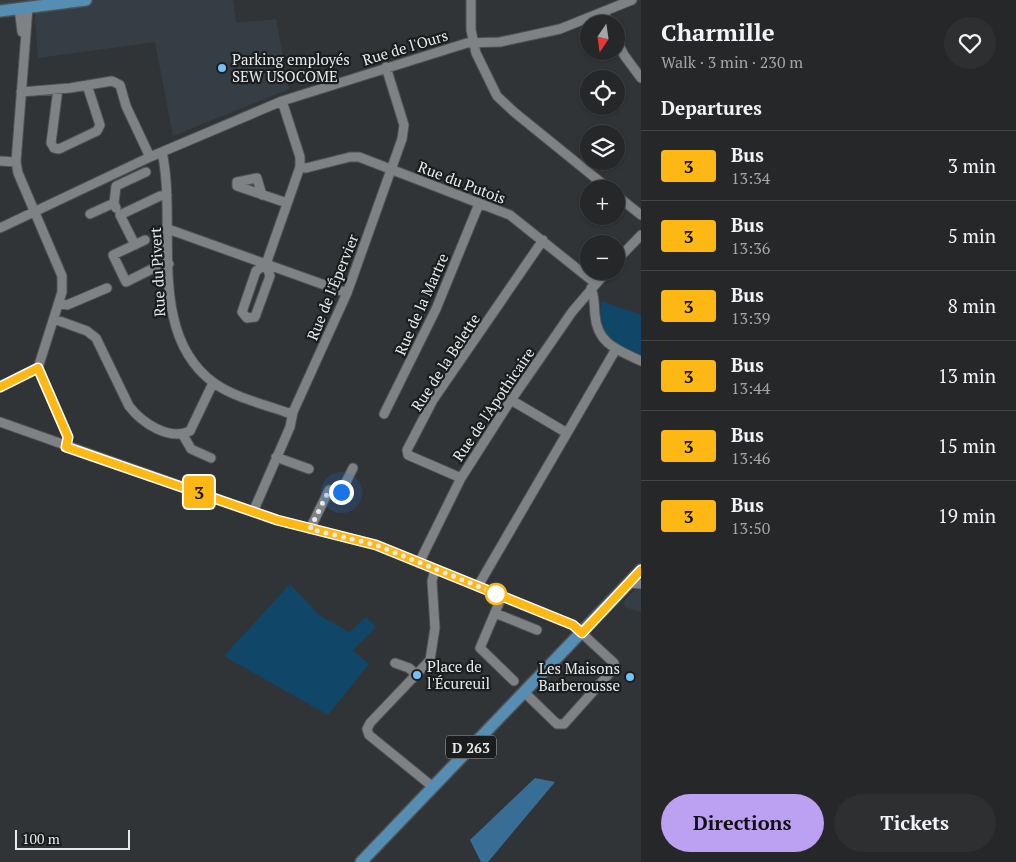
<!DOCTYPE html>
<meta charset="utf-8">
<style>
body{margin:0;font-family:"PT Serif",serif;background:#2d2f31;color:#f1f3f6;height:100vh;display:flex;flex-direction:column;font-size:19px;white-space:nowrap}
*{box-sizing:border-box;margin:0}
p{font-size:16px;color:#a3a5a8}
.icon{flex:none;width:28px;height:28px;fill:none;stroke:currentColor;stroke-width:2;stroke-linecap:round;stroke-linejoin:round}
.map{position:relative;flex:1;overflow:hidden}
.sheet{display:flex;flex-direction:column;background:#252729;width:375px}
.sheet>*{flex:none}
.badge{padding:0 10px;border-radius:4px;font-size:18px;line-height:32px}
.needle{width:32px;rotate:193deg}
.tools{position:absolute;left:580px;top:15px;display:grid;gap:10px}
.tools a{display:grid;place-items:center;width:45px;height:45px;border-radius:50%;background:#252729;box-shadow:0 1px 4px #0004,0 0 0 1px #424446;font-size:25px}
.scale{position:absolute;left:15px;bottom:12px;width:115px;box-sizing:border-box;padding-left:5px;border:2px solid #e7eaeb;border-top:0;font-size:14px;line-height:18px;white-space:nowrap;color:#e7eaeb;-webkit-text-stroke:4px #1a1c1d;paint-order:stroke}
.you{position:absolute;width:25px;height:25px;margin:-12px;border:4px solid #fff;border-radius:50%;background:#1a73e8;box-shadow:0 0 0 8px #1a73e833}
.map>.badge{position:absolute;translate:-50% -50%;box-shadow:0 0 0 2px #fff}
h2{padding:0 20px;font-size:19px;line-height:45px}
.round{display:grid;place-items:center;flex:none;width:52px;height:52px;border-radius:26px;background:#2d2f31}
.overview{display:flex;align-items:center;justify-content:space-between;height:85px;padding:0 20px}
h1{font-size:24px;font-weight:700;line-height:38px}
.action{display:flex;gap:10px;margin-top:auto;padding:10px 20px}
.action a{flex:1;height:58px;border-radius:30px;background:#bca0f2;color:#111;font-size:20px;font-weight:700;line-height:58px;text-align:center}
.action a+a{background:#2d2f31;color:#f1f3f6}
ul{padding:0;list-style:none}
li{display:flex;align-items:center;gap:15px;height:70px;padding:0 20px;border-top:1px solid #424446}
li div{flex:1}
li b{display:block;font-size:19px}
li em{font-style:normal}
li .badge{min-width:55px;font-weight:700;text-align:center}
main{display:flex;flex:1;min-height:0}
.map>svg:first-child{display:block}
.built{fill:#363e45}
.green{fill:#104668}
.forest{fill:#386e95}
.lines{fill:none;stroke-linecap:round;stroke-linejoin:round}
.minor-casing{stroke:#4f5253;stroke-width:11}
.major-casing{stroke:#4f5253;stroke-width:14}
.minor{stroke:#7e8285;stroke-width:9}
.major{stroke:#568eb3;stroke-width:11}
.line-casing{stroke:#fff;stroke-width:11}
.line{stroke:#fdb813;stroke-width:8}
.walk{stroke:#e7eaeb;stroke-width:5;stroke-dasharray:0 9}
.poi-dot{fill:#75c0f6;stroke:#1a1c1d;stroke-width:2}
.stop-dot{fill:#fff;stroke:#fdb813;stroke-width:2.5}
.labels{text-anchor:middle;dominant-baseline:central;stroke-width:4.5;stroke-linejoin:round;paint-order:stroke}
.shield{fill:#1a1c1d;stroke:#aaacad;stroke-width:1}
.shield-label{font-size:14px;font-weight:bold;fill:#e7eaeb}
.street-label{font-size:15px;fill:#e7eaeb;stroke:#1a1c1d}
.poi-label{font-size:15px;fill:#e7eaeb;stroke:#1a1c1d;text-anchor:start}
</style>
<main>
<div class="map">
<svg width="641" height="862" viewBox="0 0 641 862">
<rect width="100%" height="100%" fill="#313437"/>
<path class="built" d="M0,0H233L236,23L276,19L289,89L173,136L155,42L38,58L34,3L0,7Z
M641,583V612L625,607L624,601Z"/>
<path class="green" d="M601,301L641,315V356L613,341L600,326Z
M290,584L319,615L349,632L366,617L376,627L353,650L369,664L328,715L224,656Z"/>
<path class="forest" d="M535,778L555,782L488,862H481L470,840Z"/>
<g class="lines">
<defs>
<path id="minor" d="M471,0V30L476,53L497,96L514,112L609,189
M28,7L16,162L18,173L62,276V292L38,368
M19,8L22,32
M604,12L609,24
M616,39L624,55L641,78
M58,89L51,143L54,148L59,149L97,131L100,125L87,85
M21,92L70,88L112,81L120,85L126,106L150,157
M162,152C178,225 145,333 214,383C235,398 264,404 288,413L293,412
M0,161L16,162
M300,167L306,168L350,157H359L510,215L595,283
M262,195L257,178L237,182V186L287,203
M616,195L641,215
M114,203L116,186L146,172
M90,214L114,203L116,208
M0,228L150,157L282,101L467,43L500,42L560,29L632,0
M168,229L347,293
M145,240L113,255L126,282L160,265L169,264
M135,245L120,215L160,196L167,195
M616,261L641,235
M266,264L300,167V157L282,101
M266,264L270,276L255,317L247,318L242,312L256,271Z
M591,288C595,297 594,306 595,315C597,344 618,350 641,361
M59,303L67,305L107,288
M54,319L87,331L96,338L129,406C142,423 169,441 190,431L213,383
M38,368L68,437L66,447
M0,387L38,368
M511,400L567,433
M384,414L436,309L479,204
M0,422L277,520L376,545L573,625L614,663L615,667L564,724H557L524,692
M183,435L191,449L211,458
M276,457L309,469
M461,478L408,455L407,450L433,400L543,240
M253,512L290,427L293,412L347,293L402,139L404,125L386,67
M310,529L329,490L341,492L353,468
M419,563L461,478L507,406L572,312L607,271
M629,583L641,584
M478,586L616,349
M502,596L480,648L514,681
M495,613L537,630
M395,663L409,668L417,675
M433,787L369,735L367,729L370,723L430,660L435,628L432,581L435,570"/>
<path id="major" d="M0,11L86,0
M361,862L641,570"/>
</defs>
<use href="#minor" class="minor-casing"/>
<use href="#major" class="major-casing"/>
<use href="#minor" class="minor"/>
<use href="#major" class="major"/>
</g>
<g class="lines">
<defs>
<path id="line" d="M0,387L38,368L68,437L66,447L277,520L376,545L573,625L582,633L641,570"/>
</defs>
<use href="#line" class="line-casing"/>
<use href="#line" class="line"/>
<path class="walk" d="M341,492L329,490L310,529L376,545L502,596L496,594"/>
</g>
<g class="poi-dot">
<circle cx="222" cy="68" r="5"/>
<circle cx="417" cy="675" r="5"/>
<circle cx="630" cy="677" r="5"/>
</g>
<circle class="stop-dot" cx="496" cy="594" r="10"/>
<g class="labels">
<rect class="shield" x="446" y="735.5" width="50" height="23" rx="4"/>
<g class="shield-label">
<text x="471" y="747">D 263</text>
</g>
<g class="street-label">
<text transform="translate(405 47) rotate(-17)">Rue de l'Ours</text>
<text transform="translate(462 182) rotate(21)">Rue du Putois</text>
<text transform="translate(157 272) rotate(-93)">Rue du Pivert</text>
<text transform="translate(332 287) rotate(-68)">Rue de l'Épervier</text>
<text transform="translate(421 304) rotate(-66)">Rue de la Martre</text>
<text transform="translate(445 362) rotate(-57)">Rue de la Belette</text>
<text transform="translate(493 404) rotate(-56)">Rue de l'Apothicaire</text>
</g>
<g class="poi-label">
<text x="232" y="59">Parking employés<tspan x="232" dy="17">SEW USOCOME</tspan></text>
<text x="427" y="666">Place de<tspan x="427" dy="17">l'Écureuil</tspan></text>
<text x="620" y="668" text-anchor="end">Les Maisons<tspan x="620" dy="17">Barberousse</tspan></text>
</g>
</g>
</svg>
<div class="tools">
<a><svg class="needle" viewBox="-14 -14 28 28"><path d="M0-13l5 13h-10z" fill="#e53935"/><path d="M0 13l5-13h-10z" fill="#a3a5a8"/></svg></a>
<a><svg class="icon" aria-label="locate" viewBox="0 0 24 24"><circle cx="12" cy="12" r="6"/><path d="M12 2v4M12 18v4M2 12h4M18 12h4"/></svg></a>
<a><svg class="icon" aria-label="layers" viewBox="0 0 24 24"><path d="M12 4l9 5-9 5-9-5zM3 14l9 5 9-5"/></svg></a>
<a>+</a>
<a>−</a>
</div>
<div class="scale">100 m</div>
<div class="you" style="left:341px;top:492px"></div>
<b class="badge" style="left:199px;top:492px;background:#fdb813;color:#111">3</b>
</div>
<section class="sheet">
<div class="overview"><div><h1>Charmille</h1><p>Walk · 3 min · 230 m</p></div><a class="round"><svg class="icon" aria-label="heart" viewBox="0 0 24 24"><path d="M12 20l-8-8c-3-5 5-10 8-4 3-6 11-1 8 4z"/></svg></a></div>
<h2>Departures</h2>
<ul>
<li><span class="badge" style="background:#fdb813;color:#111">3</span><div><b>Bus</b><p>13:34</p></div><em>3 min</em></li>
<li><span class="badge" style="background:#fdb813;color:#111">3</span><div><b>Bus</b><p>13:36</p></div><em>5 min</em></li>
<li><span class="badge" style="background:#fdb813;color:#111">3</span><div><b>Bus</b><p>13:39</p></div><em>8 min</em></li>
<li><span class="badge" style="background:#fdb813;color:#111">3</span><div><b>Bus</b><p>13:44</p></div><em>13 min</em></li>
<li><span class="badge" style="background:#fdb813;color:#111">3</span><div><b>Bus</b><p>13:46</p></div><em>15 min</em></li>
<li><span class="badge" style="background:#fdb813;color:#111">3</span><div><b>Bus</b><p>13:50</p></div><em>19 min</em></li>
</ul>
<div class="action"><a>Directions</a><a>Tickets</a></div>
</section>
</main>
